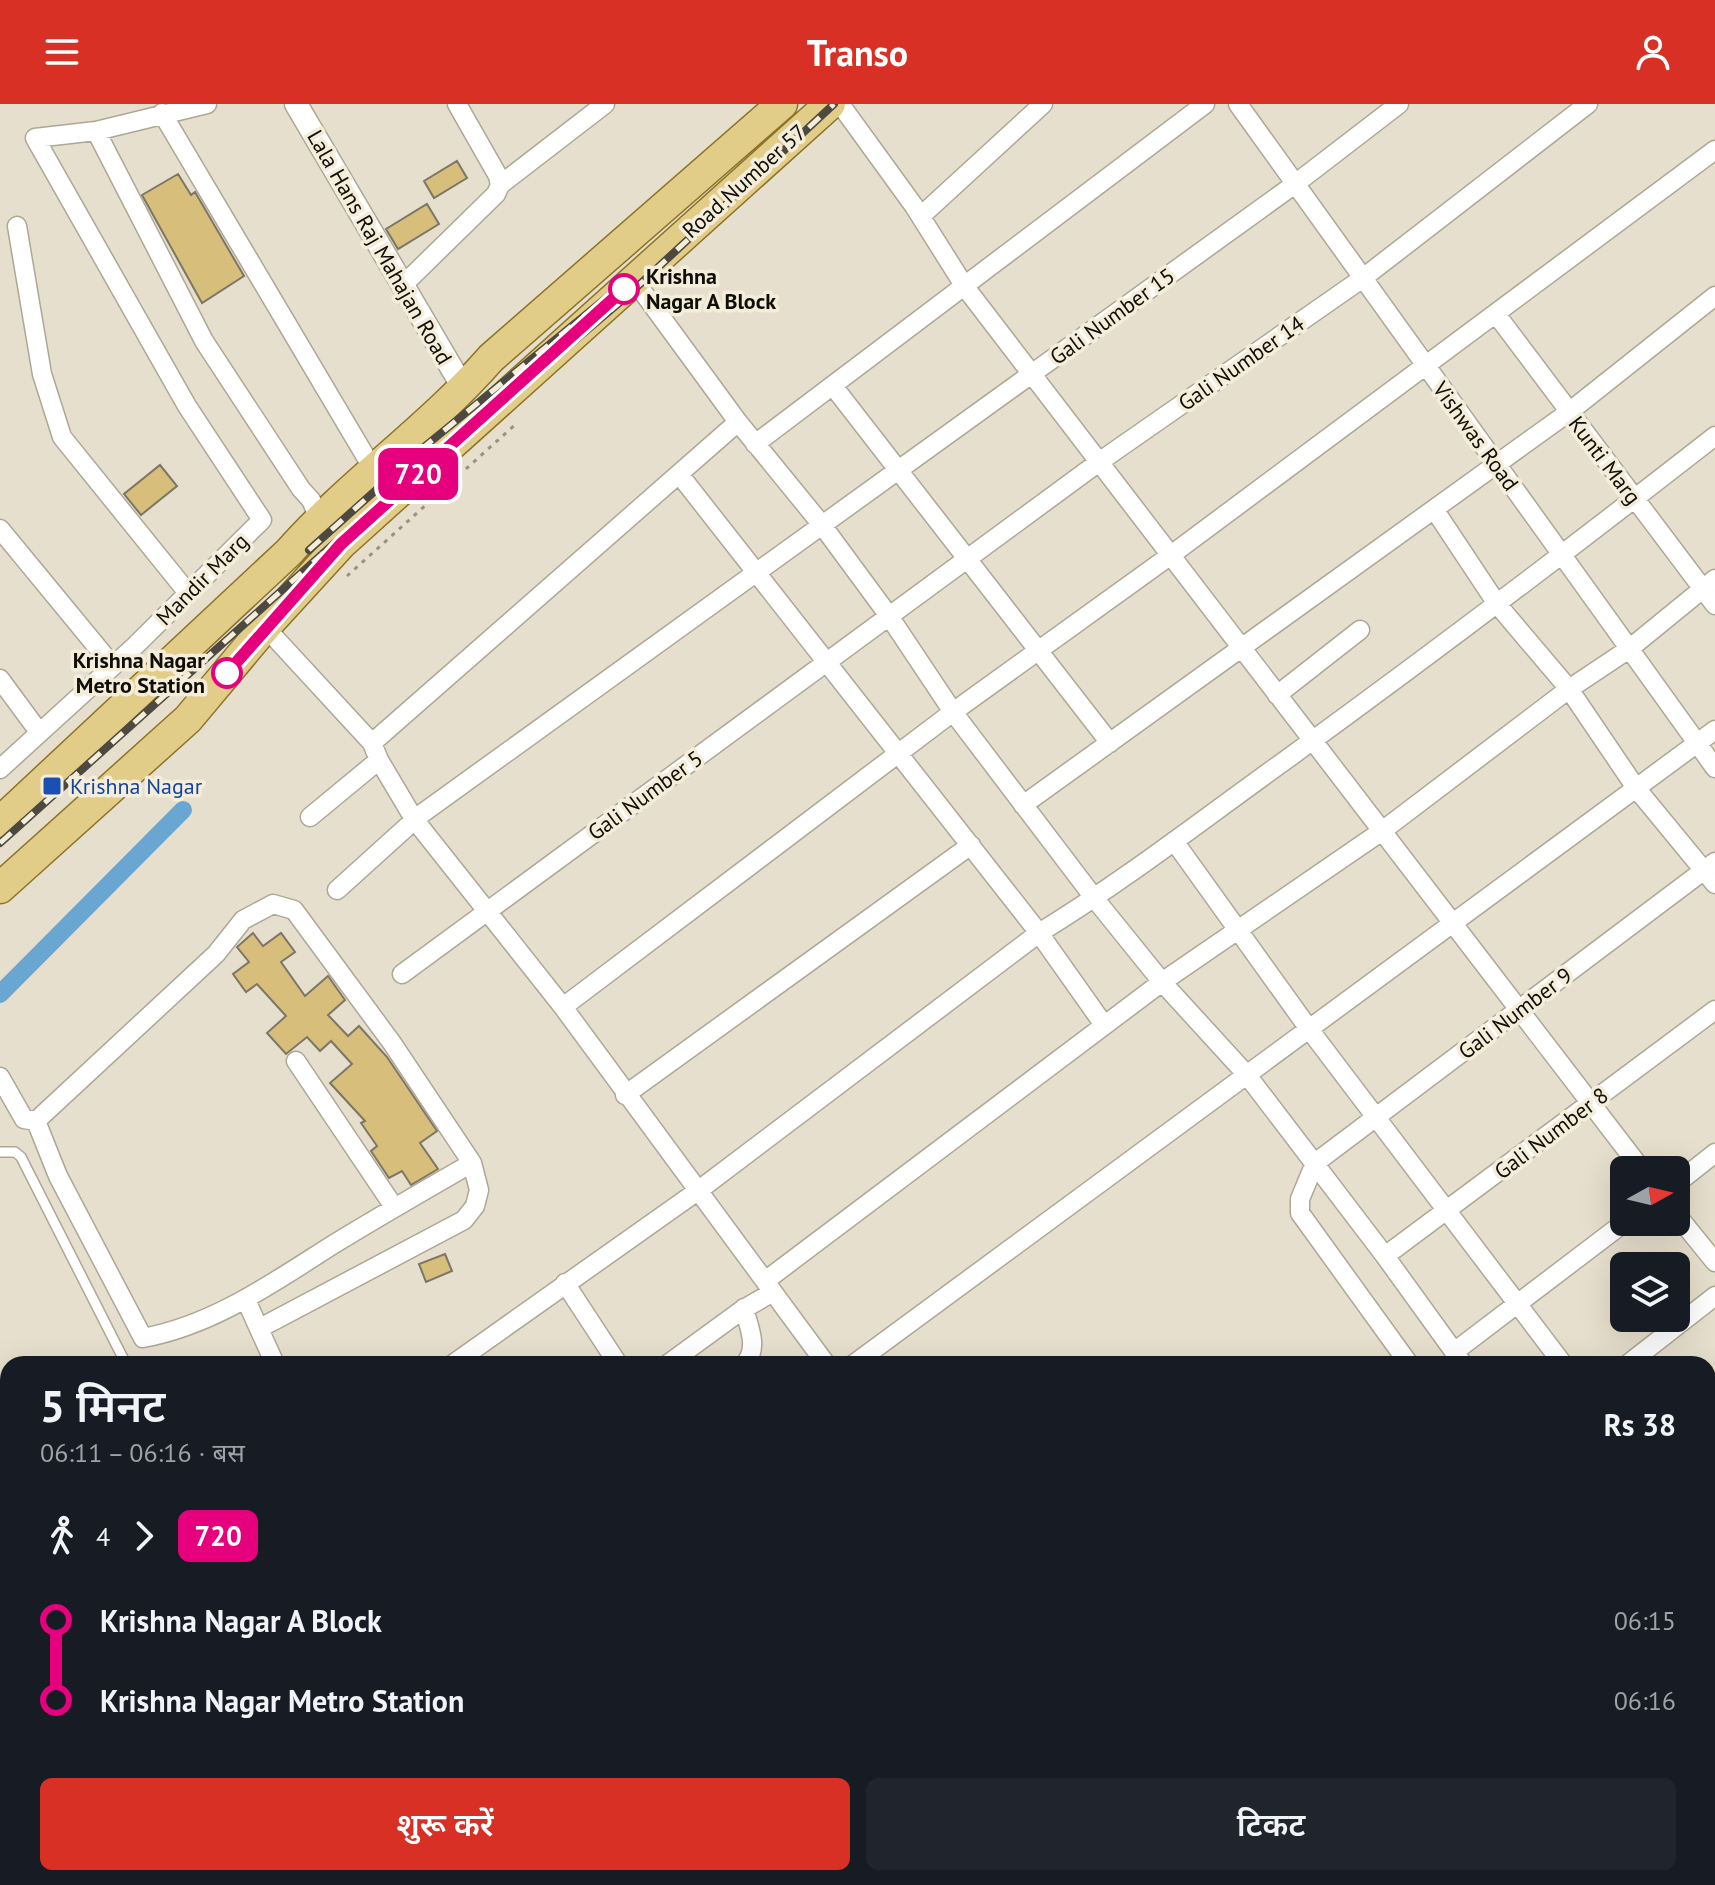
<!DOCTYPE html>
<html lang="hi">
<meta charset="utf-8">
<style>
body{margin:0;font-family:"PT Sans","Noto Sans Devanagari",sans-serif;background:#20242c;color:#f1f3f6;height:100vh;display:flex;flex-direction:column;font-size:30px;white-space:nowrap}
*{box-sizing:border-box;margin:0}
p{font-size:26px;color:#9ea1a6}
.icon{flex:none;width:44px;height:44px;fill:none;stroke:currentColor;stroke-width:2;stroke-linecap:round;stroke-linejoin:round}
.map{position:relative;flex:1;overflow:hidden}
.drawer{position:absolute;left:0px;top:1252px;width:1716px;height:530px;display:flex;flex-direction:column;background:#171b24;border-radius:24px 24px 0 0;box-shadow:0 8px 32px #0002}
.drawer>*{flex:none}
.badge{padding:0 16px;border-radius:12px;font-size:28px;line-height:52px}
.needle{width:52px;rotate:82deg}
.tools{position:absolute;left:1610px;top:1052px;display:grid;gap:16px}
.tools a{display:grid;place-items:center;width:80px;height:80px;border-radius:12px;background:#171b24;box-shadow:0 8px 32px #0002;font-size:40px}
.map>.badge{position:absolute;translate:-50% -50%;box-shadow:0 0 0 4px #fff}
.legs{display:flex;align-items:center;gap:12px;height:88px;padding:0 40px;font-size:26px}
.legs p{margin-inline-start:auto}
.headline{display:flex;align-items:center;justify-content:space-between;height:136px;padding:0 40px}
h1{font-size:44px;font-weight:600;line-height:60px}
.action{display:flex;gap:16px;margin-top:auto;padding:16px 40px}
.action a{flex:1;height:92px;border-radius:12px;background:#d93025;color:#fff;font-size:32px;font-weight:600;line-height:92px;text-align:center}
.action a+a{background:#20242c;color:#f1f3f6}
ul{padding:0 40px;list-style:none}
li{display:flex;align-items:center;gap:28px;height:80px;font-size:30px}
li i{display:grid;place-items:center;width:12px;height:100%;margin:0 10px;background:currentColor}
li i::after{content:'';width:20px;height:20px;margin:-10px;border:6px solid;border-radius:50%;background:#171b24}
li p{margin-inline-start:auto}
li:first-child i{background:linear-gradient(#0000 50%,currentColor 0)}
li:last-child i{background:linear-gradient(currentColor 50%,#0000 0)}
header{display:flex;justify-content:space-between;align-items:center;height:104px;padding:0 40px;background:#d93025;color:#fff;font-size:36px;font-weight:600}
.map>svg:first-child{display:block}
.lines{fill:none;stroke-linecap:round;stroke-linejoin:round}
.canal{stroke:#69a6d2;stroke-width:18}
.building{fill:#d8be7b;stroke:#7c7665;stroke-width:2}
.service-casing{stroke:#ada795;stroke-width:12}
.minor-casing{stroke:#ada795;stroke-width:21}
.tertiary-casing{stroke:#ada795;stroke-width:25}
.primary-casing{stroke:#8b7327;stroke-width:33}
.path{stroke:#969183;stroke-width:3;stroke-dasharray:4 6;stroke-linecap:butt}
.service{stroke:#fff;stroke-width:9}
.minor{stroke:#fff;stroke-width:18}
.tertiary{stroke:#fff;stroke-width:22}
.primary{stroke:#e1cc88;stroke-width:30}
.rail-casing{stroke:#4d4940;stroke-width:8}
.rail{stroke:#f4edda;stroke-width:5;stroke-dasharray:15;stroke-linecap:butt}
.line-1-casing{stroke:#fff;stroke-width:18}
.line-1{stroke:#e6007e;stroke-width:12}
.stop-1-dot{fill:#fff;stroke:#e6007e;stroke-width:4}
.transit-dot{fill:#1a4fb4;stroke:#f4edda;stroke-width:3}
.labels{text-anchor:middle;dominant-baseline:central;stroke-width:7;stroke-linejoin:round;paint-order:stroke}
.street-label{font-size:22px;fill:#100e08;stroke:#f4edda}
.stop-label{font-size:22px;font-weight:bold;fill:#100e08;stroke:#f4edda;text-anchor:start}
.transit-label{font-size:22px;fill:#164399;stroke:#f4edda;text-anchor:start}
</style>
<header><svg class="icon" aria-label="menu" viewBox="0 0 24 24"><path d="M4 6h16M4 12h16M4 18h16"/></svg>Transo<svg class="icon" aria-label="person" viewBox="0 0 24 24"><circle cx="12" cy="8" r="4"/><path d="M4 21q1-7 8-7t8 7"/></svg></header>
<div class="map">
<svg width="1715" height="1781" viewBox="0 0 1715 1781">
<rect width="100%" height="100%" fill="#e7dfcd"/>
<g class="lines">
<path class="canal" d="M0,890L183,706"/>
</g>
<path class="building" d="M457,57L467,74L434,94L424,77Z
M178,70L191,91L195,88L244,172L202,199L142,91Z
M427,100L439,120L398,145L386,125Z
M160,361L177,382L141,411L124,390Z
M253,829L263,842L281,829L295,848L281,858L305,892L328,872L345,896L328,911L348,932L359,922L387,953L437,1027L420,1039L438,1065L411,1081L402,1067L389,1074L371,1047L377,1042L361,1019L365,1017L330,979L352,960L331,937L320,947L307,933L286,950L267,929L286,912L257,880L246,888L233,870L249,858L237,843Z
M445,1150L452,1167L426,1178L419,1160Z"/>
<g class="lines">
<defs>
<path id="service" d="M0,1048H15L21,1053L126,1260
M0,1336L8,1341
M1178,1774L1182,1781"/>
<path id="minor" d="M840,0L914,102L965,183L1642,1066
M1238,0L1715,664
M162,9L373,365
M96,27L204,237L301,385L311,396L319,414
M500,81L605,0
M921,112L1043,0
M17,122L42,270L62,333L188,489
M634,176L738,318L822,421L889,512L953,608L1095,795L1162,878L1247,971L1385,1152L1463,1260
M403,181L496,90L500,81L498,72L457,0
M1496,210L1715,501
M833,282L1110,639
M755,340L1205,0
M679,370L1039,829L1104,921
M1434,405L1497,500L1569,585L1636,684L1715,780
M0,425L112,561
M265,523L372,639L379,656L414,715L563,903L826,1260
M0,575L39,628
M1277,591L1360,526
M372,639L738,318
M0,665L135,542L262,416L187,302L35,34L96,27L207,0
M1023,701L1569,308L1715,192
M310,713L379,656
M1174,737L1309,925L1563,1260
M337,786L420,711L1295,80L1399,0
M402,870L1099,358L1363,174L1588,0
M563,903L953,608L1171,451L1715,46
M296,957L394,1103
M0,973L24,1015L36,1017
M625,991L971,741
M1676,1080L1715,1049
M1676,1110L1715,1158
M1385,1152L1715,906
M765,1177L1162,878L1382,727L1569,585L1629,545L1715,475
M565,1179L618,1260
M246,1196L275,1260
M744,1204C749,1224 759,1243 745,1260
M260,1224L464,1116L475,1102L479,1086L472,1059L392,939L294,806L273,800L243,816L216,850L36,1017L58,1072L143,1234C214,1221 274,1178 334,1140C380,1112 425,1086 472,1059
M1454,1248L1625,1118
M453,1260L699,1086L1039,829C1124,777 1202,716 1283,658C1429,552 1573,443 1715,332
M668,1260L742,1206L773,1188
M854,1260L1715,626
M1409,1260L1300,1109V1095L1315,1059L1715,758
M1628,1260L1715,1192
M1708,1289L1715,1284
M1708,1376L1715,1371
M0,1439L8,1436
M1708,1454L1715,1463
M0,1515L8,1512
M1708,1522L1715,1517
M1708,1588L1715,1598
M0,1628L8,1625
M1708,1670L1715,1679
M0,1675L8,1673
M221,1774L223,1781
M1560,1780L1561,1781
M308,1781L319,1774
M587,1781L591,1774"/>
<path id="tertiary" d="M296,0L464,285"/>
<path id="primary" d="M0,718L289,448C351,378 429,325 491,254L782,0
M0,784L188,615L265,523L341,440L830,0"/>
</defs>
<use href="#service" class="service-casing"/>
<use href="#minor" class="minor-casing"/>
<use href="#tertiary" class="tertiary-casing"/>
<use href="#primary" class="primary-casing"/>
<path class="path" d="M347,472L517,319"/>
<use href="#service" class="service"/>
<use href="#minor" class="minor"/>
<use href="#tertiary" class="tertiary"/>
<use href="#primary" class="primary"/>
<defs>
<path id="rail" d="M309,446L424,343L611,190
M0,739L338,436L625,194L834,0"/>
</defs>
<use href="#rail" class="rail-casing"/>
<use href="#rail" class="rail"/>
</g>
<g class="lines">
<defs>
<path id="line-1" d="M227,569L341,440L624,185"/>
</defs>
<use href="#line-1" class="line-1-casing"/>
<use href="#line-1" class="line-1"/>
</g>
<g class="stop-1-dot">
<circle cx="624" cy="185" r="14"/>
<circle cx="227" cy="569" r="14"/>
</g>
<rect class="transit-dot" x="42" y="672" width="20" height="20" rx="4"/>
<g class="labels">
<g class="street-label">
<text transform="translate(744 77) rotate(-42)">Road Number 57</text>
<text transform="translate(380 143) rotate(60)">Lala Hans Raj Mahajan Road</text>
<text transform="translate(1112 212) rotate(-36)">Gali Number 15</text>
<text transform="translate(1241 259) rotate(-35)">Gali Number 14</text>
<text transform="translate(1476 332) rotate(54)">Vishwas Road</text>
<text transform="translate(1605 356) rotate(53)">Kunti Marg</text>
<text transform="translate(202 475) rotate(-45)">Mandir Marg</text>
<text transform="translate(645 691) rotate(-36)">Gali Number 5</text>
<text transform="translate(1515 909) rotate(-37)">Gali Number 9</text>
<text transform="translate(1551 1029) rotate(-37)">Gali Number 8</text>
</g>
<g class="stop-label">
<text x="646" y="172">Krishna<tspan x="646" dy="25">Nagar A Block</tspan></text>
<text x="205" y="556" text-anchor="end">Krishna Nagar<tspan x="205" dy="25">Metro Station</tspan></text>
</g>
<g class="transit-label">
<text x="70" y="682">Krishna Nagar</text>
</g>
</g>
</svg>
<div class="tools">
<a><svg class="needle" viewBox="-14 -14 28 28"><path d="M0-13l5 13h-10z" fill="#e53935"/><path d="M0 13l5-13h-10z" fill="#9ea1a6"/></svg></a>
<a><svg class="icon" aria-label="layers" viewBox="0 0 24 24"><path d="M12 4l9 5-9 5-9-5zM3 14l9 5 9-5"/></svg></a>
</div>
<b class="badge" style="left:418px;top:370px;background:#e6007e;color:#fff">720</b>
<section class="drawer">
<div class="headline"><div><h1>5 मिनट</h1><p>06:11 – 06:16 · बस</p></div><b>Rs 38</b></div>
<div class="legs"><svg class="icon" aria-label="walk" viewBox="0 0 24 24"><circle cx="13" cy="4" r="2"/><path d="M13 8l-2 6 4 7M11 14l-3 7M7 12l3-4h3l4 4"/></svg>4<svg class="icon" aria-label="forward" viewBox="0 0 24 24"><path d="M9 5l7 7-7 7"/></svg><b class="badge" style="background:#e6007e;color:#fff">720</b></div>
<ul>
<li><i style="color:#e6007e"></i><b>Krishna Nagar A Block</b><p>06:15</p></li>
<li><i style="color:#e6007e"></i><b>Krishna Nagar Metro Station</b><p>06:16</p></li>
</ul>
<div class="action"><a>शुरू करें</a><a>टिकट</a></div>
</section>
</div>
